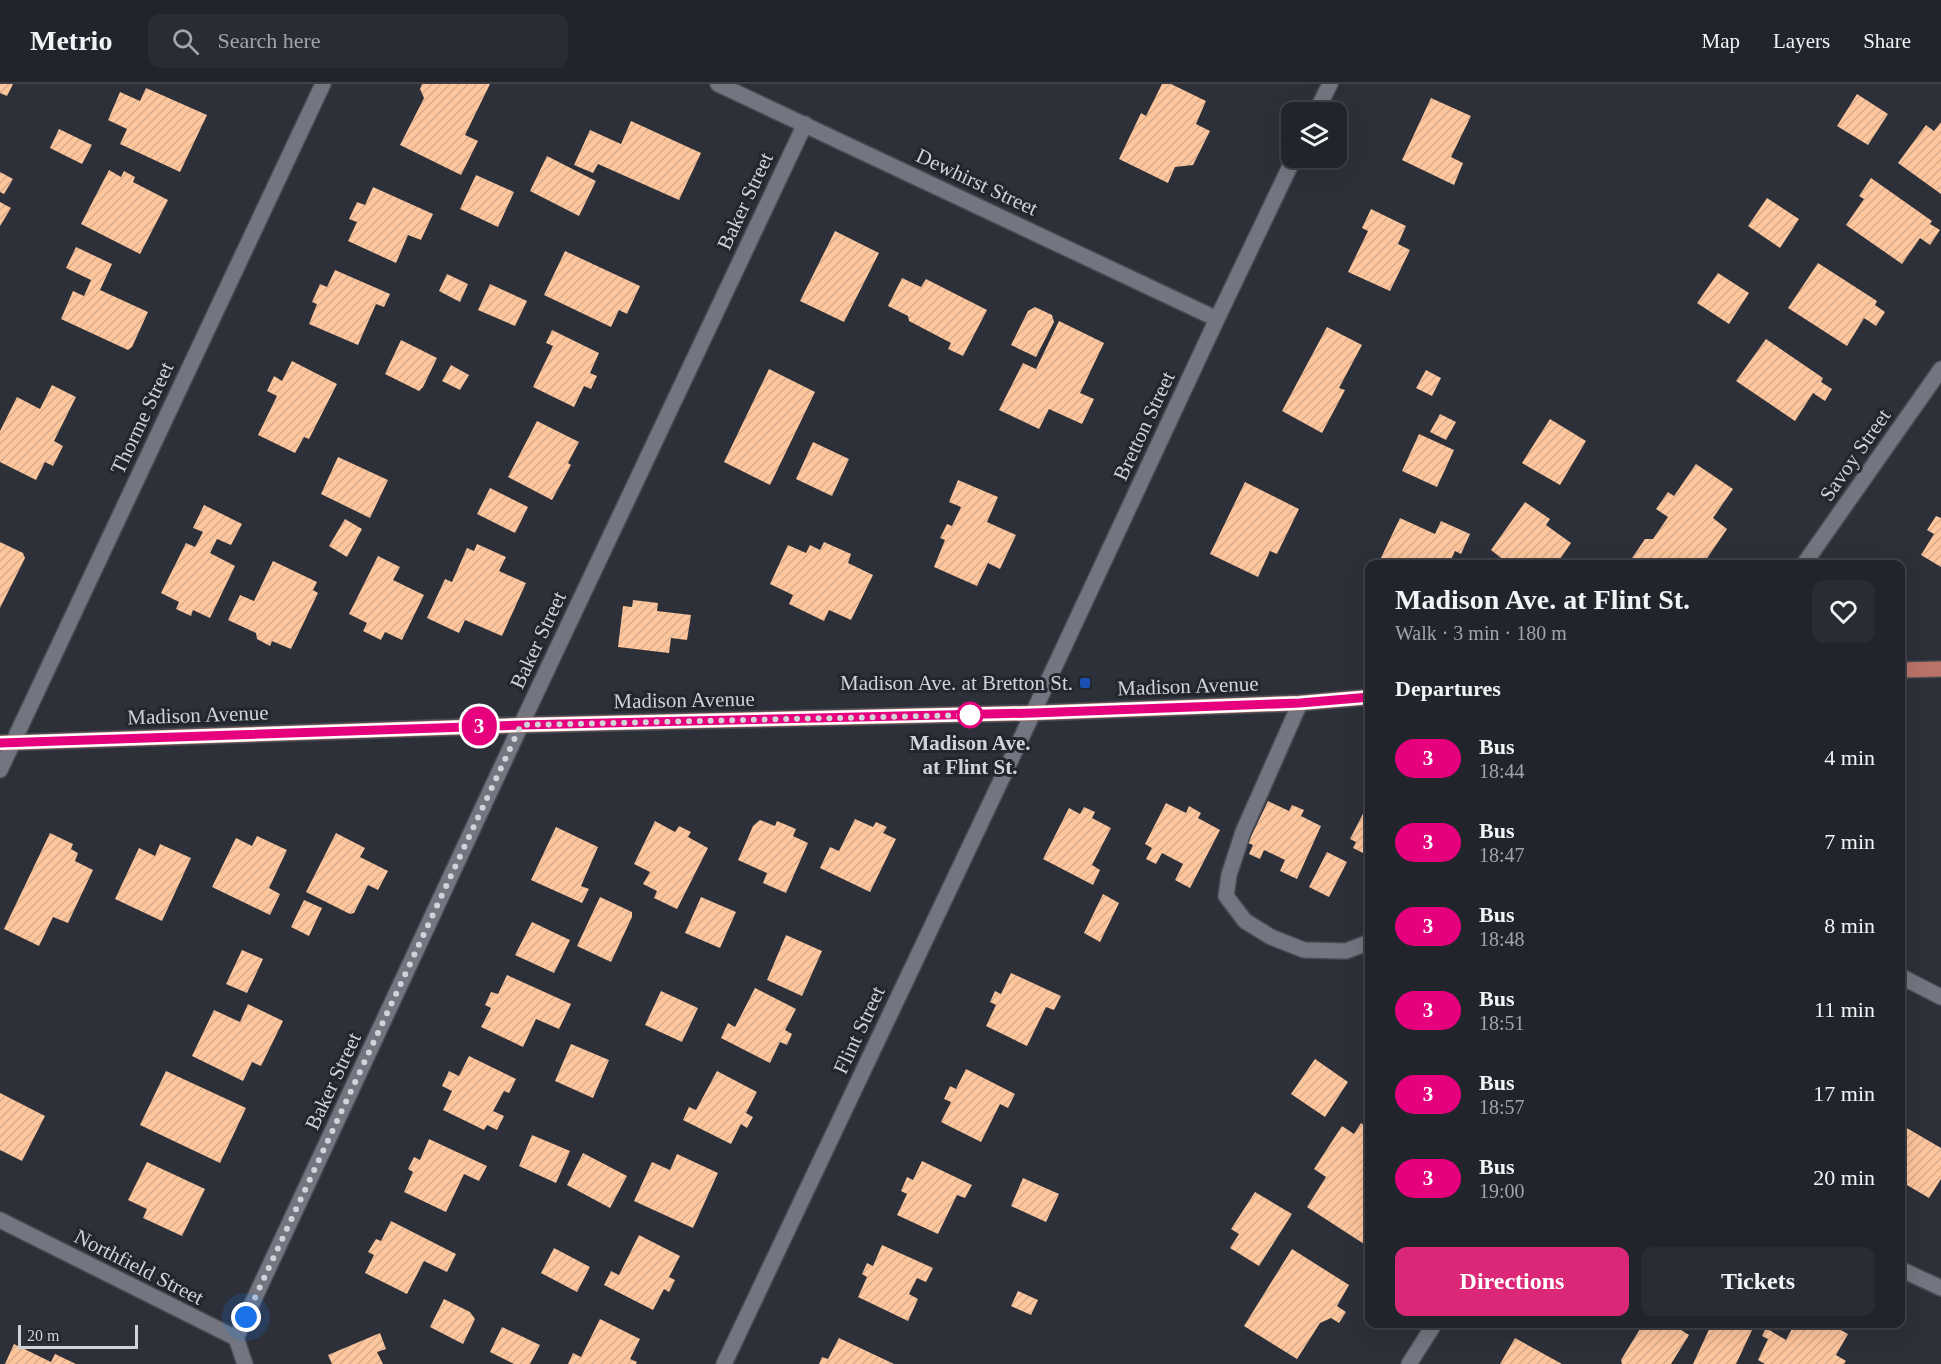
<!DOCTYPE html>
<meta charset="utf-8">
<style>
body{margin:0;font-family:"Times New Roman",serif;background:#2a2c33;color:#f1f3f6;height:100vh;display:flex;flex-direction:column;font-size:22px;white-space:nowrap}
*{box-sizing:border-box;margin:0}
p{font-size:20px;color:#a2a4a9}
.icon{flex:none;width:33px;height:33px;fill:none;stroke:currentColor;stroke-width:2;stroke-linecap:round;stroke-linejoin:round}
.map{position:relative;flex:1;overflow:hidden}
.drawer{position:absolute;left:1365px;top:476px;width:540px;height:768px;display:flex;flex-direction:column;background:#22242b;border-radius:12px;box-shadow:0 6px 24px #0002,0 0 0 2px #3f4147}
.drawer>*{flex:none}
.badge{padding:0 12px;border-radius:20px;font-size:21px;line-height:39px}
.controls{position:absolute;left:1281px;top:18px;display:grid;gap:12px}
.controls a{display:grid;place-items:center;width:66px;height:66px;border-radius:12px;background:#22242b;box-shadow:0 6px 24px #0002,0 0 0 2px #3f4147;font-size:30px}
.scale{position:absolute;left:18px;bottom:15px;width:120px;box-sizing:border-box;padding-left:6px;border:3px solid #d1d3d9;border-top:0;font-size:16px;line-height:21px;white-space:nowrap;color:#d1d3d9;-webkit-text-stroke:4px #23262f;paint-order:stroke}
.you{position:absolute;width:30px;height:30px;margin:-15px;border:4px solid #fff;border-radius:50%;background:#1a73e8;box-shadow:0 0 0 9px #1a73e833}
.map>.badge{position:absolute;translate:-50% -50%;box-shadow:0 0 0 3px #fff}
h2{padding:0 30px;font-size:22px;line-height:54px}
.round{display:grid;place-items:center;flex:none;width:63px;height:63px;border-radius:12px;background:#2a2c33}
.head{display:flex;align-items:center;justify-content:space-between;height:102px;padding:0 30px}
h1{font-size:28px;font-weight:600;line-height:45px}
.action{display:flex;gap:12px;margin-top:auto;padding:12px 30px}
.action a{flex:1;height:69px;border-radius:12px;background:#db2777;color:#fff;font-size:24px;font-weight:600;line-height:69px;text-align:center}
.action a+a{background:#2a2c33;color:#f1f3f6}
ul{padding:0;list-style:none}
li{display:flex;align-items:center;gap:18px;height:84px;padding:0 30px}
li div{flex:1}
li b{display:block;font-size:22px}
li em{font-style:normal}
li .badge{min-width:66px;font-weight:700;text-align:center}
header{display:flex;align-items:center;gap:36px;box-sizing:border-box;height:84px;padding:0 30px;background:#22242b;border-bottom:2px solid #3f4147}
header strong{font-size:28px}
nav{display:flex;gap:33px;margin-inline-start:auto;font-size:21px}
.search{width:420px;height:54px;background:#2a2c33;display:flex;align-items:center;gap:15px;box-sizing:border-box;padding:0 21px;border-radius:12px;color:#a2a4a9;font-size:22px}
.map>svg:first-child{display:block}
.building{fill:url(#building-hatch)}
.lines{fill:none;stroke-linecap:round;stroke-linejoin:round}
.minor-casing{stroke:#4a4c54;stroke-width:18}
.major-casing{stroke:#4a4c54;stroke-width:18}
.minor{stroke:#737681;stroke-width:15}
.major{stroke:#bb7367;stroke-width:15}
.line-casing{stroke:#fff;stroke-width:14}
.line{stroke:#e6007e;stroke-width:9}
.walk{stroke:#d1d3d9;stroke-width:6;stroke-dasharray:0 10.8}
.transit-dot{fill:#1a4fb4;stroke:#23262f;stroke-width:2}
.stop-dot{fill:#fff;stroke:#e6007e;stroke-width:3}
.labels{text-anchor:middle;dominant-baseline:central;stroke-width:6;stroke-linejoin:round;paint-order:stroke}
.street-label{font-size:21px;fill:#d1d3d9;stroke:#23262f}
.poi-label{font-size:21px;fill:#d1d3d9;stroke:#23262f;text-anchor:end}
.stop-label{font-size:21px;font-weight:bold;fill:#d1d3d9;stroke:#23262f}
</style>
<header>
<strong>Metrio</strong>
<div class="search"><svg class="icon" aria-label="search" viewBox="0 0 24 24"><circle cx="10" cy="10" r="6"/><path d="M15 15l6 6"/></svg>Search here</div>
<nav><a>Map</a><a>Layers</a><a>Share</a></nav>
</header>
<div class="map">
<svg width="1941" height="1280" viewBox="0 0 1941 1280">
<defs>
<pattern id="building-hatch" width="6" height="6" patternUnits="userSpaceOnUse" patternTransform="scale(1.5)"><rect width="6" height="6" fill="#fec69d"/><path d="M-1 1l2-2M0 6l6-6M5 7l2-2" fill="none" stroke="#d8ab8b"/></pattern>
</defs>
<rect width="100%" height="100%" fill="#2d3039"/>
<path class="building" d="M0,0H13L7,12L0,9Z
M422,0H490L465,51L478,57L461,91L400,61L424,14L420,5Z
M1162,0H1171L1206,17L1196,40L1210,47L1193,81L1175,83L1168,99L1119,75L1141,29L1146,32Z
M146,4L207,31L180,88L120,60L127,45L108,36L120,8L140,17Z
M1857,10L1888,30L1868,61L1837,42Z
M1431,14L1471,32L1451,73L1463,79L1454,101L1402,76Z
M631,37L701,69L679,116L598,80L593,89L574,81L590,46L621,60Z
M1941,38V110L1898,79L1926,41L1934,47Z
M59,45L92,61L82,80L50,64Z
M547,72L596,97L579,132L530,107Z
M109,86L121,93L124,87L135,93L133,98L168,116L140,170L81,140Z
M0,88L13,95L4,110L0,108Z
M476,91L514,108L498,143L460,125Z
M1871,94L1932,137L1930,140L1940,146L1930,161L1920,154L1902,180L1846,141L1864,115L1859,112Z
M373,103L433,130L421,156L408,151L396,179L348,157L357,138L349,135L357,118L365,121Z
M1767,114L1799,135L1780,164L1748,142Z
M0,118L11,124L0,142Z
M1371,125L1406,142L1398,160L1410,166L1390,207L1348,188L1368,147L1362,144Z
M835,147L879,169L844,238L800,217Z
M76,163L112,180L100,206L148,228L132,263L128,266L61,235L73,207L84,212L91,196L66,184Z
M565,167L640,202L627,230L619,226L611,243L544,211Z
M1818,179L1877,217L1875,221L1885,228L1876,242L1864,234L1847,262L1788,224Z
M335,186L390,210L384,223L376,220L358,261L309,240L317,220L312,218L320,200L327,203Z
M1718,189L1749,209L1729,240L1697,219Z
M447,190L468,200L460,218L439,207Z
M902,194L921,203L926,195L987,226L963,272L948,265L951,259L909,237L908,232L888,222Z
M490,200L527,217L515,242L478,226Z
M1035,223L1052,231L1054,238L1036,273L1011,261L1028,227Z
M1059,237L1104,259L1080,309L1094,315L1082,340L1049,325L1039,345L999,326L1023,279L1036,285Z
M1327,243L1362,261L1339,304L1345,306L1322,349L1282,327Z
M552,246L599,269L590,289L597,292L591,305L584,302L574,323L533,303L553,262L546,259Z
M1766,255L1823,294L1821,298L1832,305L1825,317L1813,309L1795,337L1736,297Z
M401,256L437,274L423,303L419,307L385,290Z
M292,277L337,300L309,355L304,353L295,369L258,351L277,312L267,307L274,292L282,297Z
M451,281L469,291L460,306L442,297Z
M769,285L815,308L770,401L724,378Z
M1426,286L1441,294L1432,312L1416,304Z
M52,301L76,313L54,357L63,362L53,382L45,378L36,396L0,378V347L17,313L40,325Z
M1440,330L1456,338L1446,356L1430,348Z
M1550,335L1586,357L1560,401L1522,379Z
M537,337L579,358L568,379L571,381L552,416L508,393Z
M1419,350L1454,366L1437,403L1402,387Z
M813,358L849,375L832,412L796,395Z
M338,373L388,396L370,434L321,410Z
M1696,380L1733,405L1713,434L1727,445L1703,480H1628L1645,455H1653L1668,433L1656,425L1668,408L1674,412Z
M958,396L998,413L987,438L1016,451L1000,485L988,479L977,502L934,483L945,456L940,454L947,440L952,442L961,423L949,418Z
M1245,398L1299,425L1277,470L1270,467L1258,493L1210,470Z
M490,404L528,423L515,449L477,430Z
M1525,418L1550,435L1546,441L1571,459L1560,475L1567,480H1503L1505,477L1491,466Z
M204,421L242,440L231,461L217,455L210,469L235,482L210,534L193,526L191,532L176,525L179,518L161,509L186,459L195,463L203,448L193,444Z
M1936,432L1941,434V483L1921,471L1934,450L1927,446Z
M1400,434L1435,450L1441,437L1470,450L1461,470L1455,467L1449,480H1378Z
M345,435L362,445L347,473L329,462Z
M0,458L23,469L25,474L0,524Z
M824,458L851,470L848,479L873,491L851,536L829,526L824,537L789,520L793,511L770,500L788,461L806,469L810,461L820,466Z
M477,460L506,473L499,487L526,499L502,552L465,536L459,549L427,534L445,495L452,498L467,464L474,467Z
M378,472L400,483L393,496L424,511L402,556L385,548L381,556L363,547L367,539L349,530Z
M273,477L317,498L313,506L318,509L291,565L272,557L270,562L257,555L256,549L228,536L240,511L254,517Z
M633,516L658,519L657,527L691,531L687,556L671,554L669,569L618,563L623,522L632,523Z
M1370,716V764L1366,762L1363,769L1353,764L1356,758L1350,755Z
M1268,717L1289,727L1292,721L1304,726L1301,732L1321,742L1297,795L1280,787L1285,776L1264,766L1260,775L1249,770L1253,761L1248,759Z
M1166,719L1186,729L1189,722L1201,729L1198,734L1220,746L1190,804L1175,796L1183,780L1162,769L1156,780L1146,775L1152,764L1145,760Z
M1084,723L1095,728L1092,734L1111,744L1092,781L1100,786L1093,801L1043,775L1069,724L1080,730Z
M855,735L873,743L876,738L887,743L883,749L896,755L870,808L820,784L830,763L839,767Z
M760,736L775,742L777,737L796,745L793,752L808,759L786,809L763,799L767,789L738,776L753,742Z
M655,737L675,748L679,742L691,748L688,753L708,764L677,825L654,814L657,807L643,800L650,788L634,780Z
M556,743L598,763L581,802L589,805L582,819L531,796Z
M50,749L73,760L71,765L78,769L75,777L93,786L68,839L53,833L39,862L4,845Z
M336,749L365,764L360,773L388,787L378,806L368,801L354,829L350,830L306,808Z
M257,752L287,766L269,804L280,810L270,831L212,803L236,754L252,762Z
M160,760L191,774L162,837L115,815L139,764L155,772Z
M1327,768L1347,778L1329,813L1309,803Z
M1103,810L1119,819L1100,858L1084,849Z
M600,813L632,828V833L611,878L577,862Z
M701,813L736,828L720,864L685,849Z
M304,816L322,824L309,852L291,843Z
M532,838L570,856L554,889L515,871Z
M786,851L822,867L802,912L767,896Z
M242,866L263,875L247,909L226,900Z
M1011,889L1061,912L1054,926L1046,923L1027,962L986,942L996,921L990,918L995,907L1001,910Z
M507,891L571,920L559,945L536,935L523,963L481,943L491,924L485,921L491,908L498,910Z
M755,904L796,925L785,946L792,950L787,961L780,958L770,979L721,954L728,939L735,943Z
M661,907L698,924L682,958L645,941Z
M248,920L283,937L261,982L252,978L243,997L192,972L214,926L240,938Z
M571,960L609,976L593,1014L555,997Z
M469,972L516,995L509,1009L504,1007L493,1027L504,1032L497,1046L487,1041L484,1046L443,1026L452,1007L442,1002L449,987L459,992Z
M1315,975L1348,998L1325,1033L1291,1010Z
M966,985L1015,1010L1008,1024L1000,1020L981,1058L941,1038L951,1018L944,1015L950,1002L956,1005Z
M166,987L246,1024L220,1079L140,1041Z
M717,987L757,1008L746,1029L753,1033L747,1044L741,1040L731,1060L683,1036L689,1023L696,1026Z
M0,1009L45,1032L22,1077L0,1066Z
M1361,1039L1370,1045V1152L1364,1160L1307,1123L1326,1093L1314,1085L1342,1042L1354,1050Z
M1900,1040L1941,1064V1095L1929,1114L1900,1097Z
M532,1051L570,1067L556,1099L519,1082Z
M429,1055L487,1082L479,1097L464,1090L446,1128L404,1108L413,1088L408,1085L414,1073L420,1076Z
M583,1069L627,1092L610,1124L567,1101Z
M677,1070L718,1089L693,1144L634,1117L652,1078L670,1086Z
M922,1077L972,1101L965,1114L957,1111L938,1150L897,1131L907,1110L901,1107L907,1093L913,1096Z
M147,1078L205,1105L182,1152L143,1134L147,1125L128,1116Z
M1023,1094L1059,1110L1046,1138L1011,1122Z
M1255,1108L1292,1130L1259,1182L1230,1164L1239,1150L1231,1145Z
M391,1137L456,1170L447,1188L424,1177L407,1210L365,1189L374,1171L368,1168L376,1155L381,1157Z
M639,1151L680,1172L669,1193L675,1196L669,1208L664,1205L653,1226L604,1201L611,1187L619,1191Z
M882,1161L933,1184L926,1198L917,1194L909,1210L918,1215L908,1237L858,1213L867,1193L862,1190L867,1179L873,1182Z
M554,1164L590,1183L577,1208L541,1189Z
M1292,1165L1349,1201L1337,1222L1346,1228L1339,1239L1331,1234L1320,1239L1297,1275L1244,1242Z
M1018,1207L1038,1216L1031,1231L1011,1222Z
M444,1215L470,1228L475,1235L463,1260L430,1243Z
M600,1235L640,1255L630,1275L637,1278L636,1280H568L573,1269L581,1273Z
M1655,1239H1670L1689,1251L1671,1280H1622L1621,1276L1643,1240L1651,1245Z
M1712,1239H1742L1753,1244L1736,1280H1693Z
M1795,1239H1828L1848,1250L1836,1271L1846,1277L1844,1280H1765L1758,1276L1768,1255L1762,1252L1766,1244L1786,1256Z
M502,1243L540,1261L530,1280H514L490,1268Z
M380,1249L386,1265L377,1268L383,1280H332L328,1271Z
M839,1254L894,1280H819L822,1273L828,1275Z
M1515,1254L1562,1280H1500Z
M14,1260L51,1278L55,1270L76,1280H5Z"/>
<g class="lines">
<defs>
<path id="minor" d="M718,0L1217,235
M1316,28L1330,0
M1804,480L1941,285
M1300,619L1243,748L1229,791L1226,812L1245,837L1271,853L1304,866L1346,867L1370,858
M0,686L323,0
M1900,892L1941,913
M0,1136L236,1254L245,1280
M1900,1185L1941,1204
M236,1254L521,641L805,40
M724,1280L1033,629L1217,235L1294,74
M1409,1280L1435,1239"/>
<path id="major" d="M1900,586L1941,585
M0,659L521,641L1033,629L1300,619L1370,613"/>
</defs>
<use href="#minor" class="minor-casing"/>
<use href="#major" class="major-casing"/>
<use href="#minor" class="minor"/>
<use href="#major" class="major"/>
</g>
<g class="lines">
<defs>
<path id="line" d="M0,659L521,641L1033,629L1300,619L1370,613"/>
</defs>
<use href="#line" class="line-casing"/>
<use href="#line" class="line"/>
<path class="walk" d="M246,1233L521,641L970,631"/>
</g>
<rect class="transit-dot" x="1079" y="593" width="12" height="12" rx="3"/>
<circle class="stop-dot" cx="970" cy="631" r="12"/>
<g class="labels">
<g class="street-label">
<text transform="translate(977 98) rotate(25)">Dewhirst Street</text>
<text transform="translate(745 117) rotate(-65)">Baker Street</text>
<text transform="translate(142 334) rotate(-65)">Thorme Street</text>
<text transform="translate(1144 342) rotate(-65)">Bretton Street</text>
<text transform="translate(1855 371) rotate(-55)">Savoy Street</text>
<text transform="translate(538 556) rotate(-65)">Baker Street</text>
<text transform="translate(1188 602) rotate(-2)">Madison Avenue</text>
<text transform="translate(684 616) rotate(-1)">Madison Avenue</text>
<text transform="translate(198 631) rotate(-2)">Madison Avenue</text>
<text transform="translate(859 946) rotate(-65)">Flint Street</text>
<text transform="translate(333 997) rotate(-65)">Baker Street</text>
<text transform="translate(139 1183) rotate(27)">Northfield Street</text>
</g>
<g class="poi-label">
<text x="1073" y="599">Madison Ave. at Bretton St.</text>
</g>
<g class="stop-label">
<text x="970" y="659">Madison Ave.<tspan x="970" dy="24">at Flint St.</tspan></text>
</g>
</g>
</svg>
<div class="controls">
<a><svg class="icon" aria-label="layers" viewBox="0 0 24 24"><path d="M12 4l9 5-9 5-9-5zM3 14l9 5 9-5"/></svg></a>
</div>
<div class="scale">20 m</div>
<div class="you" style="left:246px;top:1233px"></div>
<b class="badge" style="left:479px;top:642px;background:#e6007e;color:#fff">3</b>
<section class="drawer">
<div class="head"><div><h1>Madison Ave. at Flint St.</h1><p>Walk · 3 min · 180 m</p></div><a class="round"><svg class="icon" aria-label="heart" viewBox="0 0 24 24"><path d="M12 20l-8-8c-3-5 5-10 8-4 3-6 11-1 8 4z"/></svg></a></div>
<h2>Departures</h2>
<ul>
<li><span class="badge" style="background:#e6007e;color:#fff">3</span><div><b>Bus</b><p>18:44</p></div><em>4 min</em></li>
<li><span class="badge" style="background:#e6007e;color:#fff">3</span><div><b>Bus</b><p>18:47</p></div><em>7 min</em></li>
<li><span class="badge" style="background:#e6007e;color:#fff">3</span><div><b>Bus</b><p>18:48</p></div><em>8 min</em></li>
<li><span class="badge" style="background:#e6007e;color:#fff">3</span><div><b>Bus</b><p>18:51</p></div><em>11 min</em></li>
<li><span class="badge" style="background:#e6007e;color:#fff">3</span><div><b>Bus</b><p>18:57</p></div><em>17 min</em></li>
<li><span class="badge" style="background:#e6007e;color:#fff">3</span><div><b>Bus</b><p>19:00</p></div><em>20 min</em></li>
</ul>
<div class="action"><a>Directions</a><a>Tickets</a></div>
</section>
</div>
